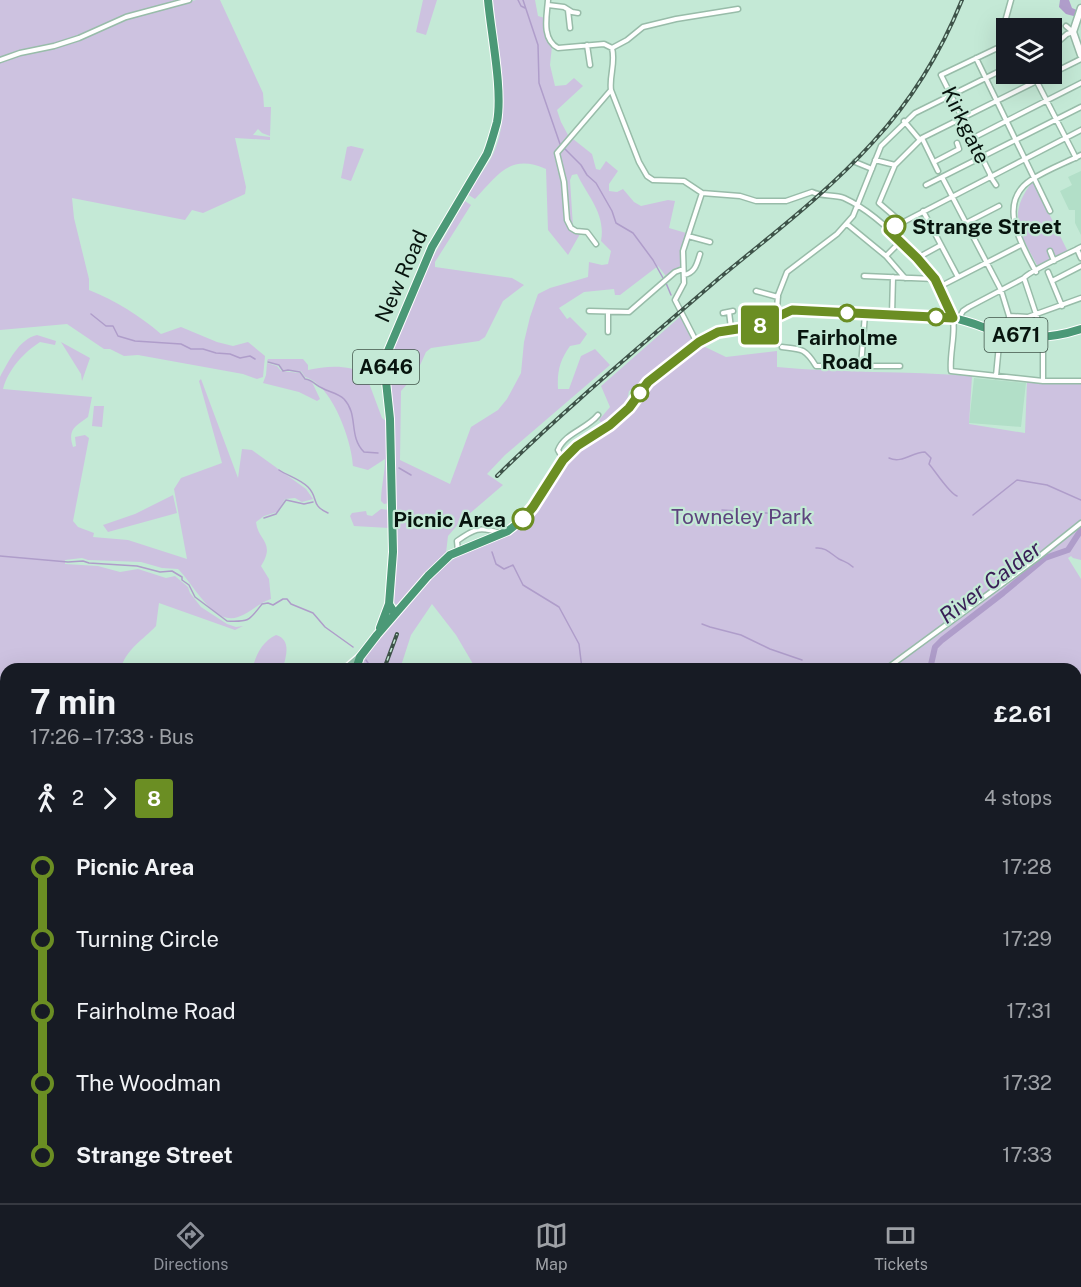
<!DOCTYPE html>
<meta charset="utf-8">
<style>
body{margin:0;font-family:"Public Sans",sans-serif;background:#20242c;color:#f1f3f6;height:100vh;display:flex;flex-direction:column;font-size:22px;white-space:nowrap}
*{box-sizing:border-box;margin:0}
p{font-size:20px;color:#9ea1a6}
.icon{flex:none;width:33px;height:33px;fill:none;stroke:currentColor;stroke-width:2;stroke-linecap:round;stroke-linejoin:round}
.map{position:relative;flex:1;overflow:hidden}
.side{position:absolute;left:0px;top:663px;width:1082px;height:540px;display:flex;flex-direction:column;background:#171b24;border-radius:18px 18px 0 0;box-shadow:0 6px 24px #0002}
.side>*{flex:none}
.badge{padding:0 12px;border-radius:4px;font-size:21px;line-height:39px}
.tools{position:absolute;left:996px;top:18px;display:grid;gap:12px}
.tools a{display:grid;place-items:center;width:66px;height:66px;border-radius:0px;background:#171b24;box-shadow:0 6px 24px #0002;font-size:30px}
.map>.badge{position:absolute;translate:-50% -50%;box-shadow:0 0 0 3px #fff}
.legs{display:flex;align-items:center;gap:9px;height:66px;padding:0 30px;font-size:20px}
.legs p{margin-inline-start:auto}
.head{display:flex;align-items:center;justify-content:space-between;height:102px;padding:0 30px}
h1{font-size:33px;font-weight:700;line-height:45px}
ul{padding:0 30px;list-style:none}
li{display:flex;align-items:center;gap:21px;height:72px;font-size:22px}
li i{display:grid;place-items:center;width:9px;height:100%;margin:0 8px;background:currentColor}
li i::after{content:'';width:15px;height:15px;margin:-8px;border:4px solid;border-radius:50%;background:#171b24}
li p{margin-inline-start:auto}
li:first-child i{background:linear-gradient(#0000 50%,currentColor 0)}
li:last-child i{background:linear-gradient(currentColor 50%,#0000 0)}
.tabs{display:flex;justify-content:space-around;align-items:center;height:84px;border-top:2px solid #363941;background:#171b24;font-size:16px;color:#9ea1a6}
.tabs a{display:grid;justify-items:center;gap:3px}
.tabs .active{color:#8c9099}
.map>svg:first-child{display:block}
.built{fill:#b2dfc8}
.green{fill:#cdc2e0}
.water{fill:#af9dca}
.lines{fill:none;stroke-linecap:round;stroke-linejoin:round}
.stream{stroke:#af9dca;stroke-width:1.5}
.river{stroke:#af9dca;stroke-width:6}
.street-casing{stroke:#98bca9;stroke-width:7}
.secondary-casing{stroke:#98bca9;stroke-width:9}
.primary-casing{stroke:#fff;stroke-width:10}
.highway-casing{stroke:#fff;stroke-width:10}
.street{stroke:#fff;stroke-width:4}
.secondary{stroke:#fff;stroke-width:6}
.primary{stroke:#93c2ad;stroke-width:7}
.highway{stroke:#4b9977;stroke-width:8}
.rail-casing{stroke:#3e5349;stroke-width:4}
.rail{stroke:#c4e9d6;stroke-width:1.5;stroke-dasharray:4.5;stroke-linecap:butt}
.line-1-casing{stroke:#fff;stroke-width:14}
.line-1{stroke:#6b8e23;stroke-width:9}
.stop-1-dot{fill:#fff;stroke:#6b8e23;stroke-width:3}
.labels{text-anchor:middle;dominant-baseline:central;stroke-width:4.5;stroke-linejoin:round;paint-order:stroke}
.shield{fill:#c4e9d6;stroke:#40544a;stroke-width:1.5}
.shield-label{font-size:20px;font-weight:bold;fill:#07140e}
.street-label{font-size:21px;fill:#07140e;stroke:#c4e9d6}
.stop-label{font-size:21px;font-weight:bold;fill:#07140e;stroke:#c4e9d6;text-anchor:start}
.park-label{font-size:21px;fill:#5e447e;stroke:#c4e9d6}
.water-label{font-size:22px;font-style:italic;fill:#391f56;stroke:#c4e9d6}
</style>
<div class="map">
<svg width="1081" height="1203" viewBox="0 0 1081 1203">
<rect width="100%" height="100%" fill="#c4e9d6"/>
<path class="built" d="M1081,171V235L1075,223V210H1069L1060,191L1072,185L1068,177Z
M974,378L1026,383L1021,427L969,423Z"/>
<path class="green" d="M0,0H174L175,5L196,0H220L263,93L264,107H271L270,136L262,133L258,129L253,135L270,137V140L235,138L246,187L245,194L203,213L192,210L185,220L72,198L74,218L89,279V290C116,301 139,315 161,334L181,327L217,342L233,346L248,342L265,356L263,377L257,379L243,374L138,355L124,356L110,349H104L67,324L0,330V62L20,55V50L0,57Z
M423,0H437L426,35L416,32Z
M493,0H535L538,16L545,18V32L552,46L550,65L555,86L566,85L574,78L583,86L557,110L561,122L568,135L592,154L596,169L600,170L606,161L618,171L609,184V191L617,192L623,189L634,202L641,206L668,200L675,201L669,228L686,233L682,250L680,266L666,276L658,266L620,295H615L614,289L584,292L559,308L567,319L570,317L587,334L580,344L570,346C560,360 557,371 558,389H569L581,356L595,349L610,365L505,455L487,474L503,485L461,521L448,536L446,553L399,605L395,604L393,597L396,563L394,430L390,367L396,343L429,264L465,201L471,205L435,262V267L512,278L524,285L503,301L485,337L479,341L431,348L426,352L416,374L401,391L400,460L450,484L471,427L498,410L507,399L521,373L524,342L530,317L538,294L550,288L588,277L589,262L602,265L608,264L611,251L601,241C606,214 588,197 577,174L572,175L570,180L573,227L580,234L568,255L548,230L546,169C510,153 498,175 475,199L467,194C477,179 490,164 496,147C512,104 497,45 493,0Z
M351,146L364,149L351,181L341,178L347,147Z
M1033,181L1068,252L1038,267C1020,233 1006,215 1033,181Z
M682,315L693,339L669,359L639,386L629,391L627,401L603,425L599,420L610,407L601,386Z
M37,335L56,341L55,345L40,342C23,353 8,370 3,389L92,397L88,417C76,426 67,429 73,447L76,446L75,437L85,435L89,438L73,521L78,527L94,533L93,537L128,540L187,559L174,489L181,478L222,463L199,381L201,379L238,478L242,449L252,450L306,489L313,499L302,502L295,498L285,499L277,512L264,516L256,522C258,541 276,542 261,566L269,579L271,599C259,603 251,612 238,617C213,626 193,583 178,569L162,568L141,562L88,560L82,558L65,560V564L98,566L120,572L138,569L166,578L175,576L188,587L190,593L201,607L227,624L236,627L243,626L235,630L159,603L156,626C144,639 125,650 121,669H6V866H0V377C8,362 19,339 37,335Z
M61,342L90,358L82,381L81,374Z
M701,345L726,357L777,351V367C842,373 906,371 972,376L969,424L1025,433L1027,382L1081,383V560L1073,558L1071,556L1068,558L1081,579V709L1076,714V669H476L456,635L432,604L411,635L400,669H359C377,634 434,567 469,549C489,539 509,537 526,522C547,502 558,473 577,452C591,438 611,431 625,417C635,408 641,395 651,385C665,370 684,358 701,345Z
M268,359H303L308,365V370C327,366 349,364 366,375L382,418L387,422L389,503L384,504L381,501C381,487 385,473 385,459L368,470L353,466C352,441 332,384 305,377L301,371L283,370L280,365L267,361Z
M267,363L277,366L281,371L300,373L304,379L312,382L320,399L317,401L299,392L263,383L266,375Z
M94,406H104L102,427L92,426Z
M173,495L177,513L108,532L103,525L135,514Z
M381,509L389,510V528L354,526L350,516L352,513L366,511L367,515L372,516Z
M276,635C290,639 287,653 284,664L276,669H255L253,666C257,653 263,641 276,635Z
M1081,711L1080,726L1081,1104L1076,1100V721L1080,725L1076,720V716Z
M597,1197H640L620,1203H593Z
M675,1197H714L712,1203H680Z"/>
<path class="water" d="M1060,0H1069L1072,8L1081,12V18L1066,14L1059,7Z"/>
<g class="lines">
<path class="stream" d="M518,0L521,6L525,8
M523,0L538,45L539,83L560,144
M564,148L581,165L587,175L596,183L612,211L616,223L633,233L653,260L663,278
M666,283L671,295
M91,314L106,326H113L118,336L135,341L181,344L191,349H203L216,353L230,354L240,358L250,356L255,359
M268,362L279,365L283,371L288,370L300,372L305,379C313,380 315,385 322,388C329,392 338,393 344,399C359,415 348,436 364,452L378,453
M889,458C902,464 912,452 925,452L931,458L929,464C936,472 949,493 957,496
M399,468L411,475
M279,470C288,476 300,479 308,487C319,498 310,505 328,513
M722,510L782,514
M973,515L1017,480L1047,485L1081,500
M264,518L276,514L286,500L304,504L313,502
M816,548C826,547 831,554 839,559C845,562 848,562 853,567
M492,552L496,564L504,569L513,565L523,585L559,607L579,644L582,669
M0,556L68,562L83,561L89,563L137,566L160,572L172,571L182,577V580L189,585L195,597L227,621C249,622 249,621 262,604L268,603L273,605L283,599H287L291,604L313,613L325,627L353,647
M702,624L710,627L741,635L770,649L802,660
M366,660L372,669
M0,809L6,812
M0,1077L6,1073"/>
<path class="river" d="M930,669L935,647L942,640L1003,593L1045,558L1068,550L1081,530
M564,1197L572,1203
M480,1203L485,1197
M591,1203L594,1197"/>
<defs>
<path id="street" d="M548,0C547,15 541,39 558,48L604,44L612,48
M548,5L564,7L572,12L578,13
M568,10L570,28
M1011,28L1006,18L1011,0
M587,45L590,65
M1052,47L1067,34L1073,32L1066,26
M612,48C616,63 609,76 611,90L639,162L647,176L653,180L684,181L702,193L740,196L756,201H786L812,192C822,197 834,194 844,198C883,216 939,275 952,316C957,329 949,355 951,371L1043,381H1081
M612,48L627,40L643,27L676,19L738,9
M976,58L1050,211
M0,60L20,53L54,46L79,38L126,17L189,0
M1033,74L1076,158
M904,121L920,140
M922,138L938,171
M973,138L1081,83
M875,160L895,165
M855,162L872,169
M934,162L959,149L957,143
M990,176L996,185
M991,176L941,75L1006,44
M942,177L1001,290L1009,316L1008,334
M926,185L1081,107
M923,211L958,277
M901,222L879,203L895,165L922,138L1081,59
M966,223L999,206
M847,224L886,256L905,278
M888,230L1081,130
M688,236L710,242
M596,244L587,232L576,231L571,228L567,220L564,182L557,153L611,90
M1077,249L1081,258
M1050,251L1054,261
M886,256L900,242
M921,256L941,245
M1036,272C1022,245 996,203 1031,180C1046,170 1065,163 1081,155
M1048,272L1062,306
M684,275C695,273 697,264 700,254
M864,276L935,279
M1024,278L1042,332
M1052,281L1081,266
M939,287L1021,245
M756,291L778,297
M777,310L778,295L787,272L837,234L853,216L881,146L915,113L1006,68
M589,311L629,312L675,272L683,269
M729,312L731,328
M723,313L733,311
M892,315L893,277
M1009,316L1028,317L1081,298
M959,318L963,311L969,307L1024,278C1029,271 1070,253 1081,247
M608,332V313
M699,342L695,339L675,300L684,283L683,251L702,193
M782,347C801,349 805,348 816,366H900
M861,366L865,314
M996,376L1000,334
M1043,381V338
M563,459L558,450C565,433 587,429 598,415
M458,551L457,541C474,529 479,526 500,533
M886,669L1036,559L1081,523
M1076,1026L1081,1030
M0,1063L6,1065
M399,1197L404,1203
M430,1197L440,1203
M351,1203L352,1197
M424,1203L429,1197
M444,1203L447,1197"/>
<path id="secondary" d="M1081,8L1073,32L1081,55"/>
<path id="primary" d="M346,669L360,657
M0,935L6,928"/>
<path id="highway" d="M395,614L389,604L393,552L390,419L385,372L388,351L432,247L487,154C491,144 494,133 497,122C503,90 491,34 488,0
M380,628L389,604
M356,669L360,657L377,635L428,576L450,555L508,531L523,519L533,507L563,460L577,446L610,425L629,408L648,382L708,337L724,330L757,326L792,310L952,318C967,320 982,327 997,332C1025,340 1054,338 1081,329
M299,1203L305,1197"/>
</defs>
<use href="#street" class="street-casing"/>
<use href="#secondary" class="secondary-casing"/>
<use href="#primary" class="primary-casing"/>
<use href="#highway" class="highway-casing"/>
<use href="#street" class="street"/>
<use href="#secondary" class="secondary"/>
<use href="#primary" class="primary"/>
<use href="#highway" class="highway"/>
<defs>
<path id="rail" d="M497,476C567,407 643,344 717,280C770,236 827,193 873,142C911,101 941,52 962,0
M384,669L397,634
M237,1203L242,1197"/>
</defs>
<use href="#rail" class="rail-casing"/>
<use href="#rail" class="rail"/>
</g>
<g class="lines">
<defs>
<path id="line-1" d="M523,519L533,507L563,460L577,446L610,425L629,408L648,382L699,342L718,332L757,326L792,310L953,318L935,279L917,258L888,230L895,226"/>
</defs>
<use href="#line-1" class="line-1-casing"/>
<use href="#line-1" class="line-1"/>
</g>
<g class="stop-1-dot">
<circle cx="895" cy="226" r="10"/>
<circle cx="847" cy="313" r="8"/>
<circle cx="936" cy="317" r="8"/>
<circle cx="640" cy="393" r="8"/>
<circle cx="523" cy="519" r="10"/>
</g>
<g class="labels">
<g class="shield">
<rect x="984.5" y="318" width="63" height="34" rx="4.5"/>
<rect x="353" y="350" width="66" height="34" rx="4.5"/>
</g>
<g class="shield-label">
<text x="1016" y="335">A671</text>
<text x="386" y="367">A646</text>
</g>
<g class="street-label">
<text transform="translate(966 125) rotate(64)">Kirkgate</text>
<text transform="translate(401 276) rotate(-66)">New Road</text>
</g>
<g class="stop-label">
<text x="912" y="226">Strange Street</text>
<text x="847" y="337" text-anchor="middle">Fairholme<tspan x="847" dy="24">Road</tspan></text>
<text x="506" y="519" text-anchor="end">Picnic Area</text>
</g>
<g class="park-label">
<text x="742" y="516">Towneley Park</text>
</g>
<g class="water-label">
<text transform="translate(990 582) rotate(-37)">River Calder</text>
</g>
</g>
</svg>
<div class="tools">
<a><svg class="icon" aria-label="layers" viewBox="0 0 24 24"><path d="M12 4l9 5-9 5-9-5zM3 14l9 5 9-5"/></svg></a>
</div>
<b class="badge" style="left:760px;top:325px;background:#6b8e23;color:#fff">8</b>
<section class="side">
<div class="head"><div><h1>7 min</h1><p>17:26 – 17:33 · Bus</p></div><b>£2.61</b></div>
<div class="legs"><svg class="icon" aria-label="walk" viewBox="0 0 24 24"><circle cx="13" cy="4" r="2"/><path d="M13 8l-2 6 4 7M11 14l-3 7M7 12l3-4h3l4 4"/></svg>2<svg class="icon" aria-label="forward" viewBox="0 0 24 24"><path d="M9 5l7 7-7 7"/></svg><b class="badge" style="background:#6b8e23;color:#fff">8</b><p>4 stops</p></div>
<ul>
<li><i style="color:#6b8e23"></i><b>Picnic Area</b><p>17:28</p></li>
<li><i style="color:#6b8e23"></i><span>Turning Circle</span><p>17:29</p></li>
<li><i style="color:#6b8e23"></i><span>Fairholme Road</span><p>17:31</p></li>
<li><i style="color:#6b8e23"></i><span>The Woodman</span><p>17:32</p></li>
<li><i style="color:#6b8e23"></i><b>Strange Street</b><p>17:33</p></li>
</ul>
</section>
</div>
<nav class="tabs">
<a class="active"><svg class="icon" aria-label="directions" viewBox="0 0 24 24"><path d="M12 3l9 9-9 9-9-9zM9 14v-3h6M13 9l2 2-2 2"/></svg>Directions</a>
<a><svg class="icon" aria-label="map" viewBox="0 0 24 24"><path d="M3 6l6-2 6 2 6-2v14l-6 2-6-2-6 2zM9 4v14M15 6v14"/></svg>Map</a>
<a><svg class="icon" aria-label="tickets" viewBox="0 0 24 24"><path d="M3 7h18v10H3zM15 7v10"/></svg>Tickets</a>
</nav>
